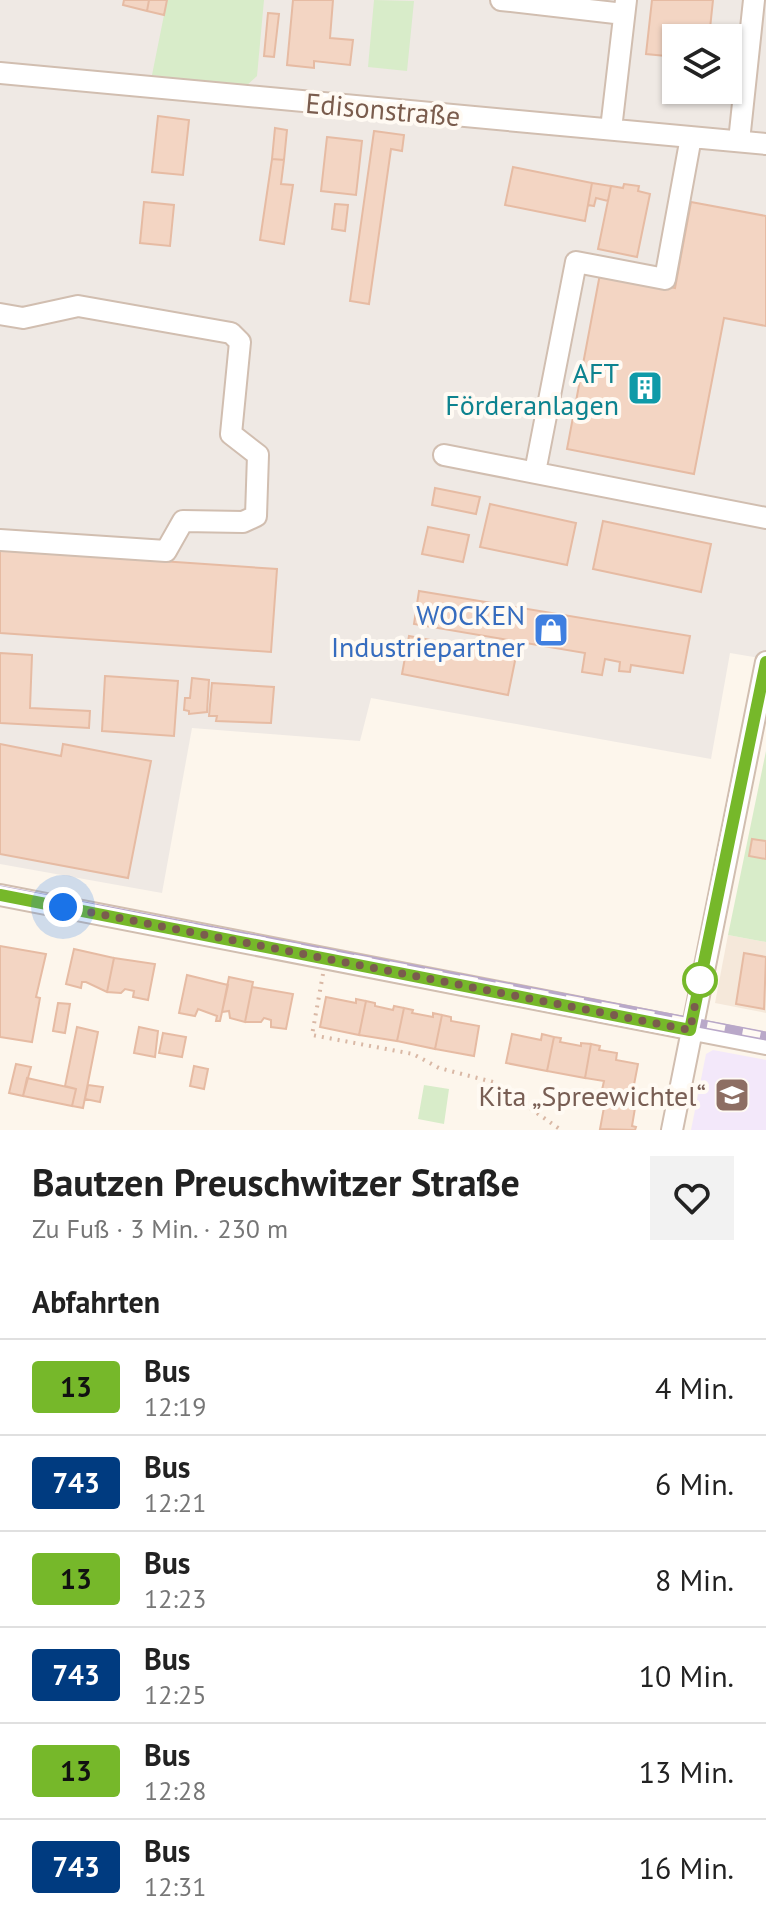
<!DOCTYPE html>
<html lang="de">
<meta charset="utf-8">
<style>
body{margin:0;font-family:"PT Sans",sans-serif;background:#f2f2f2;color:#222;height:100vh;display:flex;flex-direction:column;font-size:30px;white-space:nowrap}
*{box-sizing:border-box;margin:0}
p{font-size:26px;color:#767676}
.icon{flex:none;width:44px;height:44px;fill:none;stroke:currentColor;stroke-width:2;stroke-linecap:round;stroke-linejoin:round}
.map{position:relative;height:1130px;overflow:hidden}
.sheet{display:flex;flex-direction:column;background:#fff;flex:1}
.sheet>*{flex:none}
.badge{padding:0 16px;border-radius:6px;font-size:28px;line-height:52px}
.tools{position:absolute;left:662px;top:24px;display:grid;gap:16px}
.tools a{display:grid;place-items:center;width:80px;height:80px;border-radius:0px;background:#fff;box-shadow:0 2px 6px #0004;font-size:40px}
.you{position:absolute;width:40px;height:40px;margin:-20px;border:6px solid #fff;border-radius:50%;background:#1a73e8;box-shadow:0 0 0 12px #1a73e833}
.map>.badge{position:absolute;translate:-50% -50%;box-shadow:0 0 0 4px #fff}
h2{padding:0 32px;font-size:30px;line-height:72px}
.round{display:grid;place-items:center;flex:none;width:84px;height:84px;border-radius:0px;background:#f2f2f2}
.headline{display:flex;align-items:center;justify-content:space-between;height:136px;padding:0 32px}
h1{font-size:38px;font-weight:600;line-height:60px}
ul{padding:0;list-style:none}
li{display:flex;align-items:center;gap:24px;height:96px;padding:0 32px;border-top:2px solid #e0e0e0}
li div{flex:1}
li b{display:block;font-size:30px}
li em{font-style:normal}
li .badge{min-width:88px;font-weight:700;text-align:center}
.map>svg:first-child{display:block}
.residential{fill:#f5e8da}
.industrial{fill:#efe9e4;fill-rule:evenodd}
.education{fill:#f3e8fa}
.green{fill:#d8ecc9}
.building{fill:#f3d5c3;stroke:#e6bba3;stroke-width:2}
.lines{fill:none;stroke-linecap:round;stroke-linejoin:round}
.minor-casing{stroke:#d1beb0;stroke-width:24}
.path{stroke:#d9b8a5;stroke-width:4;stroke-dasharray:2 6;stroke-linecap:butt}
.minor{stroke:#fff;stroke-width:20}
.rail-casing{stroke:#b9a8c9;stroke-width:9}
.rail{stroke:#fffaf3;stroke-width:6;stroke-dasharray:18;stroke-linecap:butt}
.line-casing{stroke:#fff;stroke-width:18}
.line{stroke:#76b82a;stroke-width:12}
.walk{stroke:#7a5c4d;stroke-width:8;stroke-dasharray:0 14.4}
.stop-dot{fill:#fff;stroke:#76b82a;stroke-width:4}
.labels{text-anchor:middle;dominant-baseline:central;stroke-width:8;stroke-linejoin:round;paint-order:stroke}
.street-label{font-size:28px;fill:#7a5c4d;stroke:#fffaf3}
.culture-label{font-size:28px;fill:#0d838f;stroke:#fffaf3;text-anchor:end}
.shop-label{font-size:28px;fill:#366cbe;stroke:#fffaf3;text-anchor:end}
.education-label{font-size:28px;fill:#785e54;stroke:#fffaf3;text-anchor:end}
</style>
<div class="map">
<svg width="766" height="1130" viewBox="0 0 766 1130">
<rect width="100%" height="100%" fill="#fdf6ec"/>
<path class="residential" d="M728,935L766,942V1013L715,1003Z"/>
<path class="industrial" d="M0,0H766V659L730,653L711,759L371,698L360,741L192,728L162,893L0,864ZM676,38H728V90H676Z"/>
<path class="education" d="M713,1050L766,1060V1130H691L706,1054Z"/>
<path class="green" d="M167,0H264L257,76L246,86L152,75Z
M374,0L414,1L407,71L368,67Z
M766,751V942L728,935Z
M424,1085L449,1089L444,1124L418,1119Z"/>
<path class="building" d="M124,0H149L147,11L123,5Z
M149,0H167L164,15L147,11Z
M293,0H333L330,38L353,40L350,65L314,61V68L287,65Z
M652,0H713L709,38H676V57L646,54Z
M268,13L279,14L274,57L264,56Z
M158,116L189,120L183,175L152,172Z
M275,128L287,130L284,160L272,159Z
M374,131L404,135L402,151L391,149L369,304L350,301Z
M327,137L362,141L356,195L321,191Z
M272,159L284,160L281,184L293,185L284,244L260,240Z
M513,167L592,183L585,221L505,205Z
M592,183L611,186L608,201L596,198L594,206L588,205Z
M624,184L639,186L638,191L650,194L637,257L598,249L611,186L623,188Z
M144,202L174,205L170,246L140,243Z
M691,202L766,216V326L724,318L694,474L567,449L600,274L675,288Z
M335,204L348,205L345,231L332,229Z
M435,488L480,497L476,514L432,505Z
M490,504L576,523L567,565L480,547Z
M603,521L711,544L701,592L593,569Z
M428,527L469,535L463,562L422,554Z
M0,550L277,569L271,652L0,633Z
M419,591L690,636L683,673L631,665L630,672L619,671L620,662L605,659L602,675L582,672L585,653L414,624Z
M409,636L516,656L508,695L402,674Z
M0,653L32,655L30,708L90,711L89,728L0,723Z
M105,676L178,681L174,736L102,731Z
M192,678L209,680L207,712L189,714V711L184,710L185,698H190Z
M212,683L274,687L271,723L216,721L217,716H209Z
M0,744L61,756L63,744L151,761L128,878L0,854Z
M752,839L766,841V859L749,856Z
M0,946L46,954L36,997L40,998L32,1042L0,1037Z
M74,949L114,958L107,992L86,982H82L81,988L66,984Z
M744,953L766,957L764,1009L736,1004Z
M114,958L155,964L148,1000L133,997L134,991L125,989L121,993L107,992Z
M187,975L228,985L220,1021H216L217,1016L198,1009L195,1016L179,1013Z
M229,977L253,982L245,1022L230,1018L229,1011L222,1012Z
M252,987L293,994L286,1029L271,1027V1020L264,1018L261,1022H245Z
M326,997L356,1003V999L366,1001L359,1035L320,1027Z
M366,1001L375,1003V1006L393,1010L394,1006L404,1008L397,1041L359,1035Z
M58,1003L70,1004L65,1033L53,1031Z
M404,1008L413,1010L412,1013L433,1017V1013L442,1015L435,1049L397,1041Z
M442,1015L451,1017V1021L479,1026L474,1056L435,1049Z
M77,1027L98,1032L83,1108L72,1106L76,1089L65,1086Z
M139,1027L158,1031L155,1057L134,1053Z
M163,1033L186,1037L182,1057L159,1053Z
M512,1034L541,1040L542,1034L554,1037L547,1071L506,1063Z
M554,1037L561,1038L560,1042L581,1046V1043L591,1044L585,1078L547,1071Z
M591,1044L600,1046L599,1050L617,1053L616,1060L638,1064L632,1095L602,1090L604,1081L585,1078Z
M16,1064L31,1067L23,1096L9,1093Z
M194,1066L208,1069L204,1089L190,1086Z
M27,1078L76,1089L72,1106L23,1096Z
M88,1085L103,1087L100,1102L85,1099Z
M607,1091L637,1096L632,1126L636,1127L635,1130L600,1129Z"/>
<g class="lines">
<defs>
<path id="minor" d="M501,0L624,14
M0,73L766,144
M611,129L626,0
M739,141L754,0
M0,314L23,318L78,306L231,333L240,342L231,434L258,455L256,516L243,522L183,521L166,551L0,540
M444,455L766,518
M535,472L576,262L665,279L691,137
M0,895L766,1044
M672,1130L766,662"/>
</defs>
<use href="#minor" class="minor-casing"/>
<path class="path" d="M323,974L312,1035L413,1054L439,1068L493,1082L561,1130"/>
<use href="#minor" class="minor"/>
<defs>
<path id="rail" d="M0,890L766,1036"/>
</defs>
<use href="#rail" class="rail-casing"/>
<use href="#rail" class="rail"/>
</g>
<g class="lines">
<defs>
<path id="line" d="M0,895L690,1030L766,662"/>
</defs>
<use href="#line" class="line-casing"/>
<use href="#line" class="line"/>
<path class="walk" d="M63,907L690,1030L700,980"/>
</g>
<defs>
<symbol id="building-square" viewBox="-11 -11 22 22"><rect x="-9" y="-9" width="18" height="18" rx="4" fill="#0f9aa8" stroke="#fffaf3"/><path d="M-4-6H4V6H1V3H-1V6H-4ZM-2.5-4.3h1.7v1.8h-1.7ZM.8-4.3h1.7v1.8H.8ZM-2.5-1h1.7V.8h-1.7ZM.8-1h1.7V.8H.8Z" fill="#fff"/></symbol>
<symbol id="shop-square" viewBox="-11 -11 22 22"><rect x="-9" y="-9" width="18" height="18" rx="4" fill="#3f7fe0" stroke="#fffaf3"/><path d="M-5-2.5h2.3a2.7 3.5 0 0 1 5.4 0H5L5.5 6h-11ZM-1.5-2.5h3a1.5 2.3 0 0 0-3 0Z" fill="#fff"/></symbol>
<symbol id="school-square" viewBox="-11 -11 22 22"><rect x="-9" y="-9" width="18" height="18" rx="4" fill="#8d6e63" stroke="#fffaf3"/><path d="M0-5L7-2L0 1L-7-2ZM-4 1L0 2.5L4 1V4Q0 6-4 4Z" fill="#fff"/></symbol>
</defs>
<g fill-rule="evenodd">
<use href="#building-square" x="625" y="368" width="40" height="40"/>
<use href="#shop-square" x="531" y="610" width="40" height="40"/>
<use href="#school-square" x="712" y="1075" width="40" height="40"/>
</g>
<circle class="stop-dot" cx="700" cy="980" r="16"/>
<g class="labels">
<g class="street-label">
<text transform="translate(383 109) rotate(5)">Edisonstraße</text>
</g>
<g class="culture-label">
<text x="619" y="372">AFT<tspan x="619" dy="32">Förderanlagen</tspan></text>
</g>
<g class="shop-label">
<text x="525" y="614">WOCKEN<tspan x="525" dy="32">Industriepartner</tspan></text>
</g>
<g class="education-label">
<text x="706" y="1095">Kita „Spreewichtel“</text>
</g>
</g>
</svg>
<div class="tools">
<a><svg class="icon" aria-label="layers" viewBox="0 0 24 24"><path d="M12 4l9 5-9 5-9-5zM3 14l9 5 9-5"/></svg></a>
</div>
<div class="you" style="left:63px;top:907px"></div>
</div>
<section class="sheet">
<div class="headline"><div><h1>Bautzen Preuschwitzer Straße</h1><p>Zu Fuß · 3 Min. · 230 m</p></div><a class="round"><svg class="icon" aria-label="heart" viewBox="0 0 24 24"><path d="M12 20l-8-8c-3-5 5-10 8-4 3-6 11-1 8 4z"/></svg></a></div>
<h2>Abfahrten</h2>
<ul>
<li><span class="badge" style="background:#76b82a;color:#111">13</span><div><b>Bus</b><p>12:19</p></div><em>4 Min.</em></li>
<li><span class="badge" style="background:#003b80;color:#fff">743</span><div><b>Bus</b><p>12:21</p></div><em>6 Min.</em></li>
<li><span class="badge" style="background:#76b82a;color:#111">13</span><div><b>Bus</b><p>12:23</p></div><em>8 Min.</em></li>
<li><span class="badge" style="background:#003b80;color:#fff">743</span><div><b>Bus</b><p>12:25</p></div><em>10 Min.</em></li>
<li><span class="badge" style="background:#76b82a;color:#111">13</span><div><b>Bus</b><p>12:28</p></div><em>13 Min.</em></li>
<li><span class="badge" style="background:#003b80;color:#fff">743</span><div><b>Bus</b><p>12:31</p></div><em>16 Min.</em></li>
</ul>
</section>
